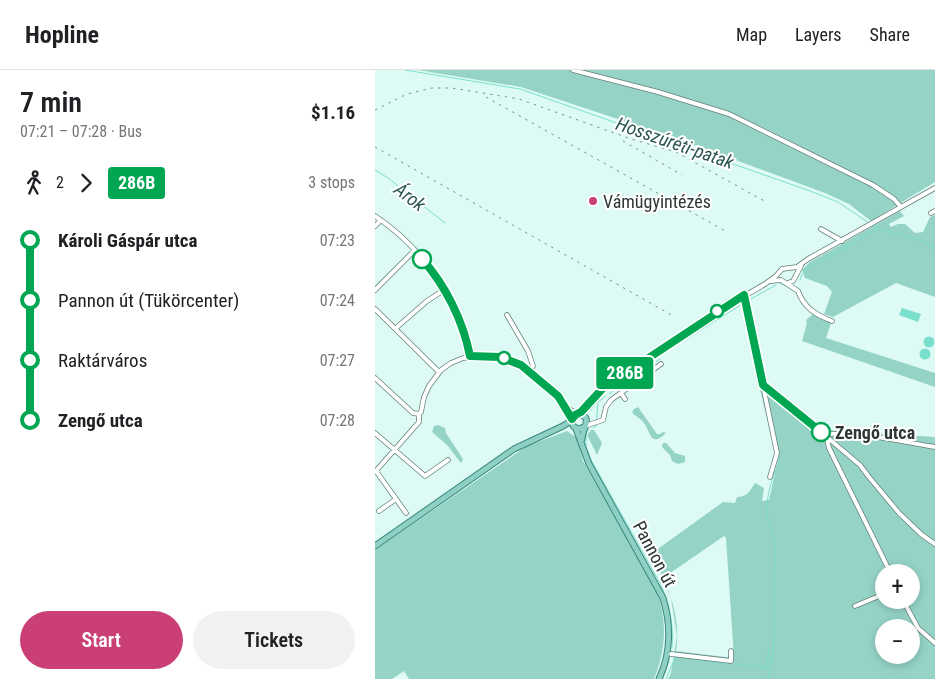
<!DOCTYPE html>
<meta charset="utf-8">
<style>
body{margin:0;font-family:"Roboto Condensed",sans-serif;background:#f2f2f2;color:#202124;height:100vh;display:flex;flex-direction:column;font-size:19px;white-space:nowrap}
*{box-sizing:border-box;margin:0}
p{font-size:16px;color:#757577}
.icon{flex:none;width:28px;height:28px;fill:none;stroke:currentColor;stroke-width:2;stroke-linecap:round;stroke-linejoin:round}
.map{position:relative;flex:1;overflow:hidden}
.sheet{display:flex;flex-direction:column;background:#fff;width:375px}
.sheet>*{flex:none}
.badge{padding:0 10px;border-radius:4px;font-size:18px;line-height:32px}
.tools{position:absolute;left:500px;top:494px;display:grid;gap:10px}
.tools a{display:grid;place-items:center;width:45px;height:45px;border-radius:50%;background:#fff;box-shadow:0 2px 8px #0003;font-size:25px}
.map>.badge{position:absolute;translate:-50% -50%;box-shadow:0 0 0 2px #fff}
.legs{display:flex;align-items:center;gap:8px;height:55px;padding:0 20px;font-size:16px}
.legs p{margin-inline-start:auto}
.head{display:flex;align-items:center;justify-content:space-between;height:85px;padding:0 20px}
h1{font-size:28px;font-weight:600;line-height:38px}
.action{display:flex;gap:10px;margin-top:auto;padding:10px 20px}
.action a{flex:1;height:58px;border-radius:30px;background:#c93f76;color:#fff;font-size:20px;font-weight:600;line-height:58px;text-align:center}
.action a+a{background:#f2f2f2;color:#202124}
ul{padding:0 20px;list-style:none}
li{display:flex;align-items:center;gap:18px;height:60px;font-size:19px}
li i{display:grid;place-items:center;width:8px;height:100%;margin:0 6px;background:currentColor}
li i::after{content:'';width:12px;height:12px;margin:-6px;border:4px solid;border-radius:50%;background:#fff}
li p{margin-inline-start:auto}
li:first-child i{background:linear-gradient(#0000 50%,currentColor 0)}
li:last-child i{background:linear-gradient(currentColor 50%,#0000 0)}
header{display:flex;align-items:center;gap:30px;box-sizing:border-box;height:70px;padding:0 25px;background:#fff;border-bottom:1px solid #e0e0e0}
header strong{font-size:24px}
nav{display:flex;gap:28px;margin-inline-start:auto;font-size:18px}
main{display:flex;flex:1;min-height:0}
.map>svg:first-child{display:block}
.green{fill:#95d3c6;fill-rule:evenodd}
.water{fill:#7adfcc}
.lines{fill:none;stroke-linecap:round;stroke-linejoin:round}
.stream{stroke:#7adfcc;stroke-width:1}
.minor-casing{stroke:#647f79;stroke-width:5.5}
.major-casing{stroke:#3b877a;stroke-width:7}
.minor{stroke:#fff;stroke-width:4}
.major{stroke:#8ed0c5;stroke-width:5}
.rail{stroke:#7d918c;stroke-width:1;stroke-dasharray:2.5 5;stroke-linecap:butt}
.line-1-casing{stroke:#fff;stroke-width:11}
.line-1{stroke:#00a651;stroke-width:8}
.poi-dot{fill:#c93f76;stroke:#fff;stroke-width:2}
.stop-1-dot{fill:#fff;stroke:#00a651;stroke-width:2.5}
.labels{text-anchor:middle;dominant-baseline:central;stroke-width:4;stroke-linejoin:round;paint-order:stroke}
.poi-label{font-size:18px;fill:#2d3836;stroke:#fff;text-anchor:start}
.stop-label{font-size:18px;font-weight:bold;fill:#2d3836;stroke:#fff;text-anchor:start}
.street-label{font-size:18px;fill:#2d3836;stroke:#fff}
.water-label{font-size:19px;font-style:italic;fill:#2a574f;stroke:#fff}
</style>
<header>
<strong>Hopline</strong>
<nav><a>Map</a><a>Layers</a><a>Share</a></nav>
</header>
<main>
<section class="sheet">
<div class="head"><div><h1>7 min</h1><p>07:21 – 07:28 · Bus</p></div><b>$1.16</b></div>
<div class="legs"><svg class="icon" aria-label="walk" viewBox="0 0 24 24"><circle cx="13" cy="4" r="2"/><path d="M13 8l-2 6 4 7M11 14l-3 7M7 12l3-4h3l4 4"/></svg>2<svg class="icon" aria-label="forward" viewBox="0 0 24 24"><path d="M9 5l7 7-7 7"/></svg><b class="badge" style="background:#00a651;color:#fff">286B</b><p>3 stops</p></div>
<ul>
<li><i style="color:#00a651"></i><b>Károli Gáspár utca</b><p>07:23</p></li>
<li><i style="color:#00a651"></i><span>Pannon út (Tükörcenter)</span><p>07:24</p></li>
<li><i style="color:#00a651"></i><span>Raktárváros</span><p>07:27</p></li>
<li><i style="color:#00a651"></i><b>Zengő utca</b><p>07:28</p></li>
</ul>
<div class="action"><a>Start</a><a>Tickets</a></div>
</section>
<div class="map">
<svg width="560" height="609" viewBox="0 0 560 609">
<rect width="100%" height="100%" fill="#ddfbf4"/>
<path class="green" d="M43,0H560V112L496,151L474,134L450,123L303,69L146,17Z
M525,141L529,146L514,154L516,157L523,154H530L540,163L548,162L555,147L560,145V227L521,213L458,247L449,244L457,222L452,216L430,208L427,200L435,192Z
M438,244L456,253L451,268L560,303V317L427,271L432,253L431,250Z
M391,311L452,360L560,367V609H293L296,603L302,566L296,528L287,508L280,481L348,432L360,433L362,427C372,427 375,421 380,413L389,418L387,431L394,430L404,386L395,361L385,319ZM349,466L351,468L359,588L301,581C305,556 299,531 288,508ZM509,502H536V530H509ZM509,558H536V585H509Z
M263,337L282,364H285L288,362L291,363C275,379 275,360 269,353C266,348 260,347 257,342L259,339Z
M63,355L70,358L71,363L88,389L86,393L72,375L57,362L59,356Z
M216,360H219L227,373L222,385L212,365Z
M192,361L202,368L208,391L283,523C292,554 291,579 279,609H34L29,601L17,609H0V480L152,376Z
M288,373H291L300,383L310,386V392L303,394L297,391L295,385L287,377Z"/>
<path class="water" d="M527,238L546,244L543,252L524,245Z
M548.5 272a5.5 5.5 0 1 1 11 0a5.5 5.5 0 1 1-11 0Z
M544.5 284a5.5 5.5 0 1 1 11 0a5.5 5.5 0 1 1-11 0Z"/>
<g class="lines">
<path class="stream" d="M30,0L145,19L435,121L463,132L494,153
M0,100L13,108L70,153
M497,156L543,170L560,178
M425,210L427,204L434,198L499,161L502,157
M404,213L414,217
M351,230L356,228
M374,230L401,215
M343,236L348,233
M337,241L340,237
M300,273L308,268L310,270L367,234
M289,281L295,276
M234,324L285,289
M199,339H204L210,333
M215,341L222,332
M218,358L221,356L223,332L231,326
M214,359L211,361V377L216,390L285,513C294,533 299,554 297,577
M360,594L392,598L394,577
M287,609L294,590
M291,609L300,588L302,587L355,594
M393,609C402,577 398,542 399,509C399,499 401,489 400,478C399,468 395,458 393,448C389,428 398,408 405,388"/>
<defs>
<path id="minor" d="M198,0L283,22L354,44L498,115L519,129L526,137
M556,143L560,141
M0,146C48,178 84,230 95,286
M0,156L6,150
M446,159L467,171
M396,211L406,210L423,221
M413,213L418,211L426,196
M0,220L40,180
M423,221C429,238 441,245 457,251
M369,225L402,383L395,407
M0,239L64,302
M132,245L153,281L158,296L155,301
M21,258L52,231L69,220
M0,308L38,343L44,344
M389,317L449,364L450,369L453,368
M246,323L250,329
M189,335L201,344
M44,344L46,342L49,327L54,316L66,300L76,293L88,288L111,286L131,289L151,299L183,327L197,349
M204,344L228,318L342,242L390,214L401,206L407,199L422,197L433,189L560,118
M210,356L228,350L231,337L236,330L286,294
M0,363L50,406L73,390
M449,364C486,362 523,371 560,377
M453,368L485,395L494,407L524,443L547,465L560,474
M452,369L454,378L515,502
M1,401L31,443
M0,402L44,352V344
M4,441L21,429
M528,530L543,558L560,573
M480,536L509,524
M296,584L356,591V581"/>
<path id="major" d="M201,359L214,394L288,528C296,554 296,583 284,609
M207,369C207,361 213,355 211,348L206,344L198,346L196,352L199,357L204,359L209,357
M0,476L139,379L188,356L196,351"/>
</defs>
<use href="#minor" class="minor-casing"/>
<use href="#major" class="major-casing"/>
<use href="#minor" class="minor"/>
<use href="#major" class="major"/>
<path class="rail" d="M111,27L352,162
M0,40L32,24L57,18H77L144,29L256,69L301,82L391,132
M248,71L307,105
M0,77L300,247"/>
</g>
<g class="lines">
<defs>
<path id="line-1" d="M47,189C71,216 88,251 95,286L125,287L146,295L183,326L197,349L200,345L206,342L228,318L369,225L388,315L446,362"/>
</defs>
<use href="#line-1" class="line-1-casing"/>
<use href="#line-1" class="line-1"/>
</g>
<circle class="poi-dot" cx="218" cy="131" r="5"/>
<g class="stop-1-dot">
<circle cx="47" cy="189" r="9"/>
<circle cx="342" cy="241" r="6"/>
<circle cx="129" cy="288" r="6"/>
<circle cx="446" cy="362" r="9"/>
</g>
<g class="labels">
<g class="poi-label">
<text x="228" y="131">Vámügyintézés</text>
</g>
<g class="stop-label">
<text x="460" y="362">Zengő utca</text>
</g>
<g class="street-label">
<text transform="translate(280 484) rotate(62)">Pannon út</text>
</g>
<g class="water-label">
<text transform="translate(300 73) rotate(19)">Hosszúréti-patak</text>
<text transform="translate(35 127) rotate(37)">Árok</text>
</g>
</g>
</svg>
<div class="tools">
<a>+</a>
<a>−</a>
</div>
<b class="badge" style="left:250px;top:303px;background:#00a651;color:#fff">286B</b>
</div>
</main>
